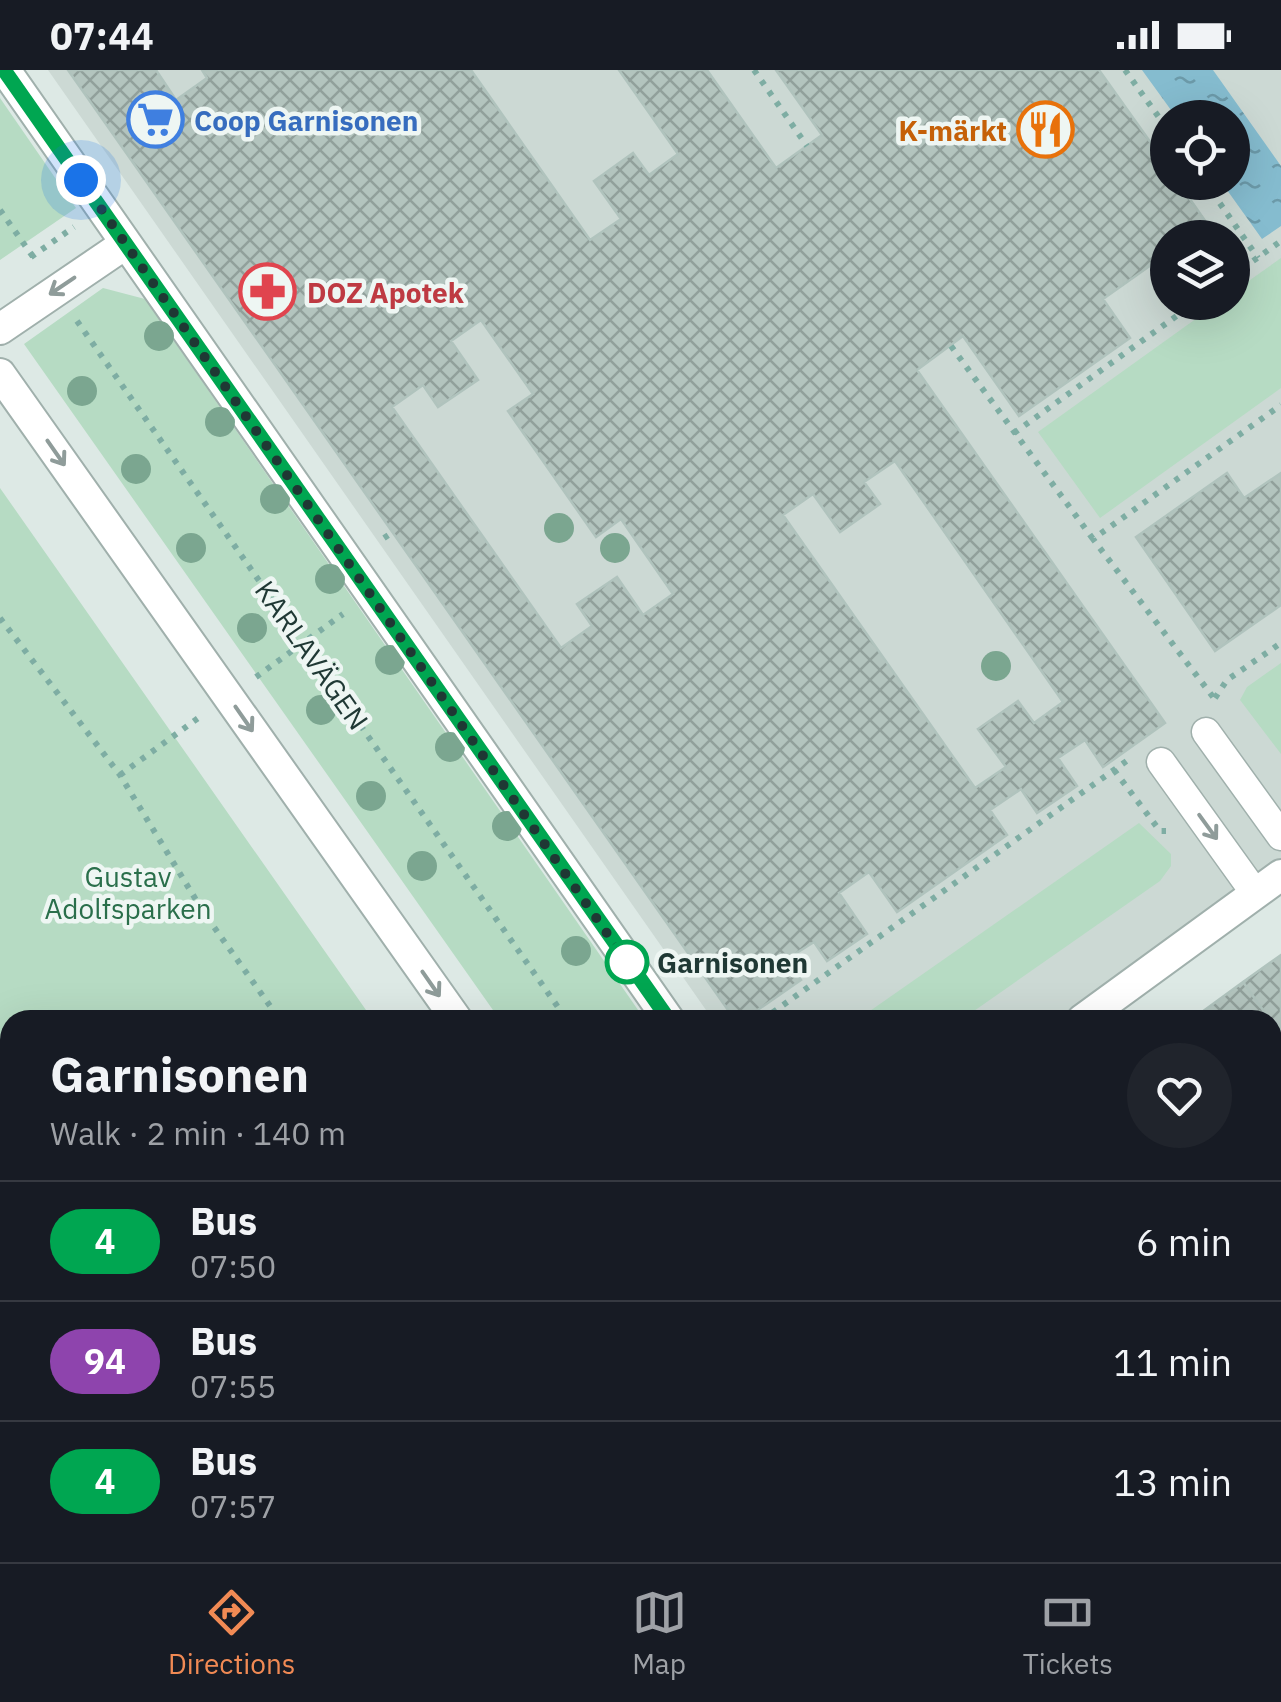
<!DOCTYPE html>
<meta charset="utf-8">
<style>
body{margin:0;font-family:"IBM Plex Sans",sans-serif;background:#20242c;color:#f1f3f6;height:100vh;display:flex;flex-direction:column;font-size:38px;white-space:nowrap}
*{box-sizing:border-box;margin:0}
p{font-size:32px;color:#9ea1a6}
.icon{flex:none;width:55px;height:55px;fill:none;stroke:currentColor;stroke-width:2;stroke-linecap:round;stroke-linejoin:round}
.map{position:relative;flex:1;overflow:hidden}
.drawer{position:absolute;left:0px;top:940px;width:1282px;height:552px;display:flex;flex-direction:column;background:#171b24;border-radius:30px 30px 0 0;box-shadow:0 10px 40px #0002}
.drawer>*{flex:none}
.badge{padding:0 20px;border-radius:32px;font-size:35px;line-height:65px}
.buttons{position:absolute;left:1150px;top:30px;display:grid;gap:20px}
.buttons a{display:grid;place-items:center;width:100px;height:100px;border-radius:50%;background:#171b24;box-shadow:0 10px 40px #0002;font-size:50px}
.you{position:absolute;width:50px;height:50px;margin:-25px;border:8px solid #fff;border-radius:50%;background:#1a73e8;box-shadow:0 0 0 15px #1a73e833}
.map>.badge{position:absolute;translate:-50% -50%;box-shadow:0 0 0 5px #fff}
.round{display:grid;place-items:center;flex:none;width:105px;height:105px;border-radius:52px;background:#20242c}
.overview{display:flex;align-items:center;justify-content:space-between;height:170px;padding:0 50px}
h1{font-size:48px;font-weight:800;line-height:75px}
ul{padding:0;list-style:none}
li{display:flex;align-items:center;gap:30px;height:120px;padding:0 50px;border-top:2px solid #363941}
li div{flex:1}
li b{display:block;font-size:38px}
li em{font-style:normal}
li .badge{min-width:110px;font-weight:700;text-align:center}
.status{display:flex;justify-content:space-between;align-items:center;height:70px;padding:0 50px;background:#171b24;direction:ltr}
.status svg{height:28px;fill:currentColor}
.tab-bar{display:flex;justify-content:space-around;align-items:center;height:140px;border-top:2px solid #363941;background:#171b24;font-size:28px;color:#9ea1a6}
.tab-bar a{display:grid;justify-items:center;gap:5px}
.tab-bar .selected{color:#f18a54}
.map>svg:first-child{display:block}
.built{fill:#ccd9d4;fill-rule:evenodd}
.green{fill:#b6dbc3}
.water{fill:url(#water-ripples)}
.building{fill:url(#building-cross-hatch);stroke:#b0c3bd;stroke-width:2.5;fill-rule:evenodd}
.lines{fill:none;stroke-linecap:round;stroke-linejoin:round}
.service-casing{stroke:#a0b0ac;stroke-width:31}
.minor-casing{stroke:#a0b0ac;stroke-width:34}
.path{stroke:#7eada3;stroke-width:6;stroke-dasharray:5 8;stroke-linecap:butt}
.service{stroke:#fff;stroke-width:28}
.minor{stroke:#fff;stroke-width:30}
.tree{fill:#7ba690}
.oneway{stroke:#8f9c9a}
.line-casing{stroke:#fff;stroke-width:22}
.line{stroke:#00a651;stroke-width:15}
.walk{stroke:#1f3834;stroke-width:10;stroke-dasharray:0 18}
.stop-dot{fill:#fff;stroke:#00a651;stroke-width:5}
.labels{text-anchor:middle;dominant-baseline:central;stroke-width:9;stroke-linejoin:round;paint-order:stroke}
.shop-label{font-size:28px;font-weight:bold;fill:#366cbe;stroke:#eef6f3;text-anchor:start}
.food-label{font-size:28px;font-weight:bold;fill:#c56008;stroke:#eef6f3;text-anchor:end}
.health-label{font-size:28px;font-weight:bold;fill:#be3a42;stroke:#eef6f3;text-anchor:start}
.street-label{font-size:28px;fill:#1f3834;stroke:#eef6f3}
.park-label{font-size:28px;fill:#2a6f4b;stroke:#eef6f3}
.stop-label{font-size:28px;font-weight:bold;fill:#1f3834;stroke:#eef6f3;text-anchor:start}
</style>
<div class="status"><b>07:44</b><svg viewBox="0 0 49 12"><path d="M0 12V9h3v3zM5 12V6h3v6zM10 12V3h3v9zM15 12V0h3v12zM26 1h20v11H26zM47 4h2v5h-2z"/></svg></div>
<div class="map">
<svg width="1281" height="1492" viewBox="0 0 1281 1492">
<defs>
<pattern id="water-ripples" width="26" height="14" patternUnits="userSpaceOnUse" patternTransform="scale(2.5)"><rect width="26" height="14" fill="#85bccf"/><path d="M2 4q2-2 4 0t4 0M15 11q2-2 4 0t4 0" fill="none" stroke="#6c9aa9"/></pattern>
<pattern id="building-cross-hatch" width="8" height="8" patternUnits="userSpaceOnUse" patternTransform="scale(2.5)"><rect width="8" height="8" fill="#b3c4be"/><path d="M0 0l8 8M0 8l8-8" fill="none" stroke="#91a09b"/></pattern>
</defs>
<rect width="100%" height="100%" fill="#dde9e5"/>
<path class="built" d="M48,0H1281V806L1081,950H713ZM1168,48H1232V112H1168ZM1168,168H1232V232H1168Z
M0,1131L10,1145V1420L0,1406Z"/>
<path class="green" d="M0,28L76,138L0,190Z
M1281,188V318L1100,448L1038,362L1218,233L1232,232L1233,222Z
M103,218L145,229L645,950H500L24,274Z
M0,418L373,950H10V1145L0,1131Z
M1281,593V684L1240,630L1247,617Z
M1139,753L1171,784V796L1160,811L961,950H857Z
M858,1483H1023L1030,1492H864Z"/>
<path class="water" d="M1142,0H1213L1281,96V156L1262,169L1222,113L1232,112V48L1176,47Z"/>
<path class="building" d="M68,0H156L176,30L207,8L202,0H471L590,170L621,149L594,111L633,83L649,105L678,84L619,0H707L776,98L822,65L776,0H1099L1168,97V112H1178L1208,155L1190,168H1168V183L1103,229L1130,268L1019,346L963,266L917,300L1165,653L1103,697L1085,670L1058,688L1077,716L1037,743L1021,719L990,740L1007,765L897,842L869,802L839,823L867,864L827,891L814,872L787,889L801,910L743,950H735ZM481,250L533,324L508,341L596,467L621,449L673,524L643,545L617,507L577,534L592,556L561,578L392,337L423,315L438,337L478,310L451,271ZM895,391L1063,632L1034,653L1018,631L978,659L1006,697L975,718L783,445L813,424L840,462L880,434L864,412Z
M1227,403L1244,428L1281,403V535L1215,581L1136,467Z
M1281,885V965L1243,912Z
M1243,912L1270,950H1191Z
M1272,953L1281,965V999L1272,1005Z
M1281,1096V1186L1272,1175V1102Z
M1272,1175L1281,1186V1213L1272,1219Z
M1281,1308V1410L1272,1398V1314Z
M0,1448L10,1463V1482H23L28,1492H0Z
M445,1482H536L542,1492H431Z
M536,1482H642L627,1492H542Z
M655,1482H769L770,1484L758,1492H662Z
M1108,1482H1218L1225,1492H1115Z"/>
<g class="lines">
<defs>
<path id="service" d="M1206,662L1281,766
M1161,692L1255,823
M136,1482L143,1492"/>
<path id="minor" d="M5,0L669,950
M0,259L125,174
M0,304L457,950
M1082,950L1281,805
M832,1482L839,1492
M1043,1482L1049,1492
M274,1492L288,1482"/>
</defs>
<use href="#service" class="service-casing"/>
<use href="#minor" class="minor-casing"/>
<path class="path" d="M754,0L807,76
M1125,0L1168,60
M1205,112L1258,188
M0,140L36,191
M31,187L74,157
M1232,206L1281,171
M77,251L567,950
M951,276L1093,469
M1014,363L1196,232
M384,468L393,462
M0,548L120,705L204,843L280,950
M256,607L343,544
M1213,627L1093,469L1281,335
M1215,628L1227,610L1281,573
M1114,700L1160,761H1166
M120,705L201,646
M762,950L1128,690
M940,1482L946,1492"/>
<use href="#service" class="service"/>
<use href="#minor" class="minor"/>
</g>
<g class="tree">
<circle cx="159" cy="266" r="15"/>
<circle cx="82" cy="321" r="15"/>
<circle cx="220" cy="352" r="15"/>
<circle cx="136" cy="399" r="15"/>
<circle cx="275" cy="429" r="15"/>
<circle cx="559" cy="458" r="15"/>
<circle cx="191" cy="478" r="15"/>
<circle cx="615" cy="478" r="15"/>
<circle cx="330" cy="509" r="15"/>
<circle cx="252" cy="558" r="15"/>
<circle cx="390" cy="590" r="15"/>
<circle cx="996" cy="596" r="15"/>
<circle cx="321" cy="640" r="15"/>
<circle cx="450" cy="677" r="15"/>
<circle cx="371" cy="726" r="15"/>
<circle cx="507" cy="756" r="15"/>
<circle cx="422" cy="796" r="15"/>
<circle cx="576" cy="881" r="15"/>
</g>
<defs><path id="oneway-shaft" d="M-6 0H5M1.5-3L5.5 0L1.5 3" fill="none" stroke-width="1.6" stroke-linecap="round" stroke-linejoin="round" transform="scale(2.5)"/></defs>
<g class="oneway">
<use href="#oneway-shaft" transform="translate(62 216) rotate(146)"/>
<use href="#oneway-shaft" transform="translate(56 383) rotate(55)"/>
<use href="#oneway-shaft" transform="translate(244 649) rotate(55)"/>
<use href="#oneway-shaft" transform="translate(1208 757) rotate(54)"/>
<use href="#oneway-shaft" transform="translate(431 914) rotate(55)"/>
</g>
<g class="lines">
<defs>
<path id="line" d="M4,0L669,950"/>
</defs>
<use href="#line" class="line-casing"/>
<use href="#line" class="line"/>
<path class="walk" d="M81,110L627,892"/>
</g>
<defs>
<symbol id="supermarket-ring" viewBox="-11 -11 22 22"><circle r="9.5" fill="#eef6f3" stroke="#3f7fe0" stroke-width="1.5"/><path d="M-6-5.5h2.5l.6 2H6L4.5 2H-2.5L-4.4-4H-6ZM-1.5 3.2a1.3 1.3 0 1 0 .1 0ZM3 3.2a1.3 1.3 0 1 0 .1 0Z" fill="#3f7fe0"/></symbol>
<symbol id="restaurant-ring" viewBox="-11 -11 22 22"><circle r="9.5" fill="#eef6f3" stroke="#e8710a" stroke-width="1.5"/><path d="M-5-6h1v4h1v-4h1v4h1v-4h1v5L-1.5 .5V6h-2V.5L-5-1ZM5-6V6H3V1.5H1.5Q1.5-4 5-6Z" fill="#e8710a"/></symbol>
<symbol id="pharmacy-ring" viewBox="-11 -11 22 22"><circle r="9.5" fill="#eef6f3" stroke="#e0444e" stroke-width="1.5"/><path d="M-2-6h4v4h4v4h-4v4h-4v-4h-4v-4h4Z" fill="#e0444e"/></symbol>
</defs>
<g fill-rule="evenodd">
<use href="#supermarket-ring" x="124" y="18" width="63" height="63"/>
<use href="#restaurant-ring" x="1014" y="28" width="63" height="63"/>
<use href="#pharmacy-ring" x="236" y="190" width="63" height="63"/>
</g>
<circle class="stop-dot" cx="627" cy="892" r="20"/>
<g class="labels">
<g class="shop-label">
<text x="194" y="50">Coop Garnisonen</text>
</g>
<g class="food-label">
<text x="1007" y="60">K-märkt</text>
</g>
<g class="health-label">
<text x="307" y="222">DOZ Apotek</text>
</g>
<g class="street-label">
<text transform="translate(312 585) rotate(55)">KARLAVÄGEN</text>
</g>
<g class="park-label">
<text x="128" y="806">Gustav<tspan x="128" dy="32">Adolfsparken</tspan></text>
</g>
<g class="stop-label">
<text x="657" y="892">Garnisonen</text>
</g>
</g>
</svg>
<div class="buttons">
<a><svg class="icon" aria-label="locate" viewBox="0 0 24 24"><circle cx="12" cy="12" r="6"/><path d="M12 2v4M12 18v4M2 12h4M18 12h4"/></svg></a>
<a><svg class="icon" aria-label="layers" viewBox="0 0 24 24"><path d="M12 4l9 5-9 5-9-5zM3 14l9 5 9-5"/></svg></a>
</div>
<div class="you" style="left:81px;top:110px"></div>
<section class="drawer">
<div class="overview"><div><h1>Garnisonen</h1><p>Walk · 2 min · 140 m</p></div><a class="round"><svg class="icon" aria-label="heart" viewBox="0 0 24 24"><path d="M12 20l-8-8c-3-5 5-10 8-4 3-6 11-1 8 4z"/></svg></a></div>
<ul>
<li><span class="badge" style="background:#00a651;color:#fff">4</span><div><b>Bus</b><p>07:50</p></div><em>6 min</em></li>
<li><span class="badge" style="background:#8e44ad;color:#fff">94</span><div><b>Bus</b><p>07:55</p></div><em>11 min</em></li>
<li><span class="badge" style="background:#00a651;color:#fff">4</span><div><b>Bus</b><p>07:57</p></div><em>13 min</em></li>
</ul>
</section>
</div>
<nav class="tab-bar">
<a class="selected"><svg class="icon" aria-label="directions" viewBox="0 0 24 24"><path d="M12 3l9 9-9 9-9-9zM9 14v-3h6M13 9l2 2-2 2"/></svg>Directions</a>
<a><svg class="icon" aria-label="map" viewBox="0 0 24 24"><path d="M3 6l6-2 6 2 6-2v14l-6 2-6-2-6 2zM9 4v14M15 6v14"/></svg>Map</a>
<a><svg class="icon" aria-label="tickets" viewBox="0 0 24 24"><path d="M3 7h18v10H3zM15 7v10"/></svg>Tickets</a>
</nav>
